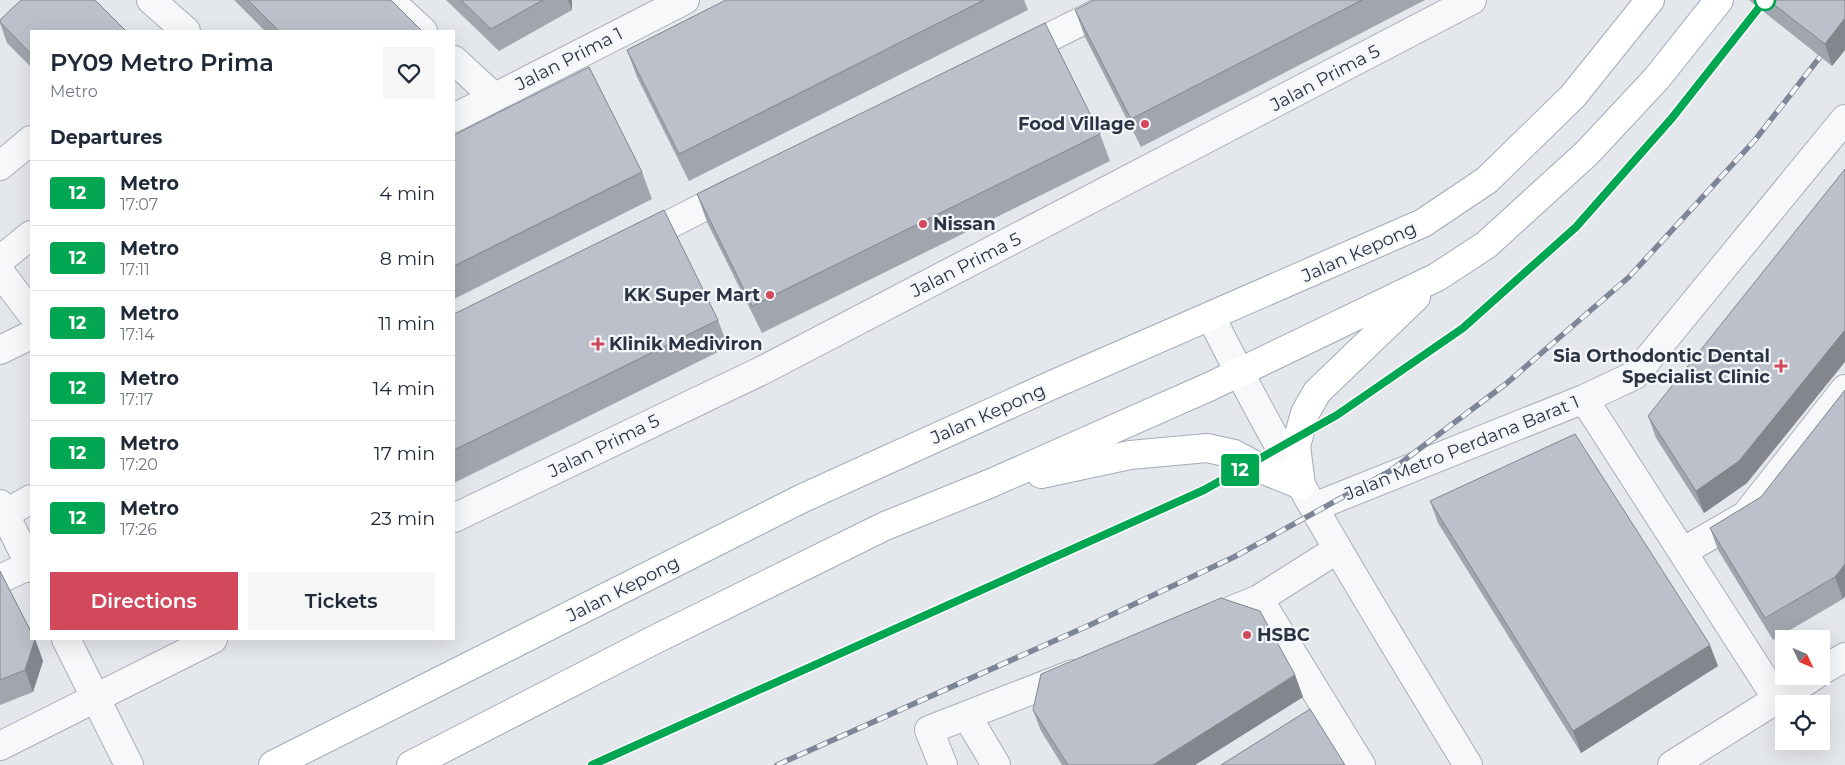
<!DOCTYPE html>
<style>
body{margin:0;font-family:Montserrat,sans-serif;background:#f6f6f7;color:#1f2937;height:100vh;display:flex;flex-direction:column;font-size:19px;white-space:nowrap}
*{box-sizing:border-box;margin:0}
p{font-size:16px;color:#747a83}
.icon{flex:none;width:28px;height:28px;fill:none;stroke:currentColor;stroke-width:2;stroke-linecap:round;stroke-linejoin:round}
.map{position:relative;flex:1;overflow:hidden}
.drawer{position:absolute;left:30px;top:30px;width:425px;height:610px;display:flex;flex-direction:column;background:#fff;border-radius:0px;box-shadow:0 5px 20px #0002}
.drawer>*{flex:none}
.badge{padding:0 10px;border-radius:4px;font-size:18px;line-height:32px}
.needle{width:32px;rotate:134deg}
.fabs{position:absolute;left:1775px;top:630px;display:grid;gap:10px}
.fabs a{display:grid;place-items:center;width:55px;height:55px;border-radius:0px;background:#fff;box-shadow:0 5px 20px #0002;font-size:25px}
.map>.badge{position:absolute;translate:-50% -50%;box-shadow:0 0 0 2px #fff}
h2{padding:0 20px;font-size:19px;line-height:45px}
.round{display:grid;place-items:center;flex:none;width:52px;height:52px;border-radius:0px;background:#f6f6f7}
.head{display:flex;align-items:center;justify-content:space-between;height:85px;padding:0 20px}
h1{font-size:24px;font-weight:600;line-height:38px}
.primary-button{display:flex;gap:10px;margin-top:auto;padding:10px 20px}
.primary-button a{flex:1;height:58px;border-radius:0px;background:#d1495b;color:#fff;font-size:20px;font-weight:600;line-height:58px;text-align:center}
.primary-button a+a{background:#f6f6f7;color:#1f2937}
ul{padding:0;list-style:none}
li{display:flex;align-items:center;gap:15px;height:65px;padding:0 20px;border-top:1px solid #e0e1e3}
li div{flex:1}
li b{display:block;font-size:19px}
li em{font-style:normal}
li .badge{min-width:55px;font-weight:700;text-align:center}
.map>svg:first-child{display:block}
.lines{fill:none;stroke-linecap:round;stroke-linejoin:round}
.minor-casing{stroke:#a9aeb7;stroke-width:30}
.major-casing{stroke:#a3abb8;stroke-width:30}
.minor{stroke:#f7f8fa;stroke-width:28}
.major{stroke:#fff;stroke-width:28}
.rail-casing{stroke:#7d8696;stroke-width:5.5}
.rail{stroke:#f4f6f9;stroke-width:4;stroke-dasharray:11;stroke-linecap:butt}
.wall{fill:#a1a5ae}
.shaded-wall{fill:#83868d}
.building{fill:#bbc0ca;stroke:#83868d}
.line-casing{stroke:#fff;stroke-width:11}
.line{stroke:#00a651;stroke-width:8}
.stop-dot{fill:#fff;stroke:#00a651;stroke-width:2.5}
.poi-dot{fill:#d1495b;stroke:#f4f6f9;stroke-width:2}
.labels{text-anchor:middle;dominant-baseline:central;stroke-width:4.5;stroke-linejoin:round;paint-order:stroke}
.street-label{font-size:18px;fill:#2b3445;stroke:#f4f6f9}
.poi-label{font-size:18px;font-weight:bold;fill:#2b3445;stroke:#f4f6f9;text-anchor:end}
</style>
<div class="map">
<svg width="1845" height="765" viewBox="0 0 1845 765">
<rect width="100%" height="100%" fill="#e4e7ec"/>
<g class="lines">
<defs>
<path id="minor" d="M151,0L186,31
M389,0L423,31
M1018,53L1124,0
M454,60L494,97
M454,118L685,0
M0,166L31,140
M637,241L735,191
M0,260L31,235
M0,272L31,313
M1211,317C1288,471 1378,618 1468,765
M0,350L31,335
M1584,399L1777,699
M0,504L31,568
M1314,507L1584,399L1635,375L1845,119
M5,514L31,499
M454,518L761,371L1472,0
M1684,551L1746,515L1845,389
M0,579L30,565
M1259,599L1361,765
M1208,620L1259,599L1338,549
M66,639L129,765
M1821,671L1845,657
M967,716L996,765
M0,746L213,639
M943,765L929,730L1073,674
M1672,765L1814,676"/>
<path id="major" d="M1041,474L1130,455L1207,448L1234,454L1264,470L1301,485L1296,446L1305,413L1317,392L1416,297
M273,765L803,498L1052,385L1423,223L1487,180L1573,96L1650,0
M411,765L654,640L885,526L989,484L1211,386L1437,277L1486,245L1587,153L1657,78L1719,0"/>
</defs>
<use href="#minor" class="minor-casing"/>
<use href="#major" class="major-casing"/>
<use href="#minor" class="minor"/>
<use href="#major" class="major"/>
<defs>
<path id="rail" d="M592,765L1204,490L1337,415L1463,328L1576,227L1672,118L1765,0
M777,765L1092,624L1234,557L1390,471L1507,383L1629,277L1755,140L1845,25"/>
</defs>
<use href="#rail" class="rail-casing"/>
<use href="#rail" class="rail"/>
</g>
<path class="wall" d="M234,0H391L422,31H265Z
M446,0H572V10L499,51Z
M726,0H1024L1028,10L689,181L637,77L627,50Z
M1094,0H1425L1141,147L1085,37L1075,10Z
M1749,0H1845V50L1832,66Z
M0,20L31,31V67L7,43L0,23Z
M1100,134L1110,161L762,333L707,222L697,194Z
M454,135L642,172L652,199L454,299Z
M454,314L718,320L728,347L454,483Z
M1845,390V596L1843,599L1773,640L1718,550L1710,528L1761,497Z
M1648,416L1747,483L1704,513L1656,438Z
M1430,501L1718,666L1581,753L1438,523Z
M0,571L35,639L43,661L33,692L0,705Z
M1295,675L1303,697L1195,765H1062L1041,731L1033,710Z"/>
<path class="shaded-wall" d="M568,0H572V10Z
M1845,18V50L1832,66L1825,44Z
M1845,330V362L1747,483L1704,513L1696,491Z
M1845,564V596L1843,599L1835,577Z
M35,639L43,661L33,692L25,670Z
M1710,645L1718,666L1581,753L1573,731Z
M1295,675L1303,697L1195,765H1153Z"/>
<path class="building" d="M21,0H95L126,31H31V54L0,22V20Z
M248,0H391L422,31H279Z
M461,0H543L491,29Z
M726,0H984L679,154L627,50Z
M1094,0H1362L1131,119L1075,10Z
M1768,0H1845V18L1825,44Z
M1045,23L1100,134L752,306L697,194Z
M589,67L642,172L454,266V135Z
M1845,169V330L1739,461L1696,491L1648,416Z
M664,210L718,320L454,450V314Z
M1845,390V564L1835,577L1765,618L1710,528L1761,497Z
M1575,434L1710,645L1573,731L1430,501Z
M0,571L31,632V639H35L25,670L0,680Z
M1221,598L1260,611L1295,675L1153,765H1068L1033,710L1041,674Z
M1310,709L1345,765H1221Z"/>
<g class="lines">
<defs>
<path id="line" d="M592,765L1204,490L1337,415L1463,328L1576,227L1672,118L1765,0"/>
</defs>
<use href="#line" class="line-casing"/>
<use href="#line" class="line"/>
</g>
<circle class="stop-dot" cx="1765" cy="0" r="10"/>
<g class="poi-dot">
<circle cx="1145" cy="124" r="5"/>
<circle cx="923" cy="224" r="5"/>
<circle cx="770" cy="295" r="5"/>
<path d="M595.5 336.5h5v5h5v5h-5v5h-5v-5h-5v-5h5z"/>
<path d="M1778.5 358.5h5v5h5v5h-5v5h-5v-5h-5v-5h5z"/>
<circle cx="1247" cy="635" r="5"/>
</g>
<g class="labels">
<g class="street-label">
<text transform="translate(569 59) rotate(-27)">Jalan Prima 1</text>
<text transform="translate(1325 78) rotate(-28)">Jalan Prima 5</text>
<text transform="translate(1359 252) rotate(-24)">Jalan Kepong</text>
<text transform="translate(966 265) rotate(-27)">Jalan Prima 5</text>
<text transform="translate(988 414) rotate(-24)">Jalan Kepong</text>
<text transform="translate(604 446) rotate(-26)">Jalan Prima 5</text>
<text transform="translate(1462 448) rotate(-22)">Jalan Metro Perdana Barat 1</text>
<text transform="translate(623 589) rotate(-27)">Jalan Kepong</text>
</g>
<g class="poi-label">
<text x="1135" y="124">Food Village</text>
<text x="933" y="224" text-anchor="start">Nissan</text>
<text x="760" y="295">KK Super Mart</text>
<text x="609" y="344" text-anchor="start">Klinik Mediviron</text>
<text x="1770" y="356">Sia Orthodontic Dental<tspan x="1770" dy="21">Specialist Clinic</tspan></text>
<text x="1257" y="635" text-anchor="start">HSBC</text>
</g>
</g>
</svg>
<div class="fabs">
<a><svg class="needle" viewBox="-14 -14 28 28"><path d="M0-13l5 13h-10z" fill="#e53935"/><path d="M0 13l5-13h-10z" fill="#747a83"/></svg></a>
<a><svg class="icon" aria-label="locate" viewBox="0 0 24 24"><circle cx="12" cy="12" r="6"/><path d="M12 2v4M12 18v4M2 12h4M18 12h4"/></svg></a>
</div>
<b class="badge" style="left:1240px;top:470px;background:#00a651;color:#fff">12</b>
<section class="drawer">
<div class="head"><div><h1>PY09 Metro Prima</h1><p>Metro</p></div><a class="round"><svg class="icon" aria-label="heart" viewBox="0 0 24 24"><path d="M12 20l-8-8c-3-5 5-10 8-4 3-6 11-1 8 4z"/></svg></a></div>
<h2>Departures</h2>
<ul>
<li><span class="badge" style="background:#00a651;color:#fff">12</span><div><b>Metro</b><p>17:07</p></div><em>4 min</em></li>
<li><span class="badge" style="background:#00a651;color:#fff">12</span><div><b>Metro</b><p>17:11</p></div><em>8 min</em></li>
<li><span class="badge" style="background:#00a651;color:#fff">12</span><div><b>Metro</b><p>17:14</p></div><em>11 min</em></li>
<li><span class="badge" style="background:#00a651;color:#fff">12</span><div><b>Metro</b><p>17:17</p></div><em>14 min</em></li>
<li><span class="badge" style="background:#00a651;color:#fff">12</span><div><b>Metro</b><p>17:20</p></div><em>17 min</em></li>
<li><span class="badge" style="background:#00a651;color:#fff">12</span><div><b>Metro</b><p>17:26</p></div><em>23 min</em></li>
</ul>
<div class="primary-button"><a>Directions</a><a>Tickets</a></div>
</section>
</div>
